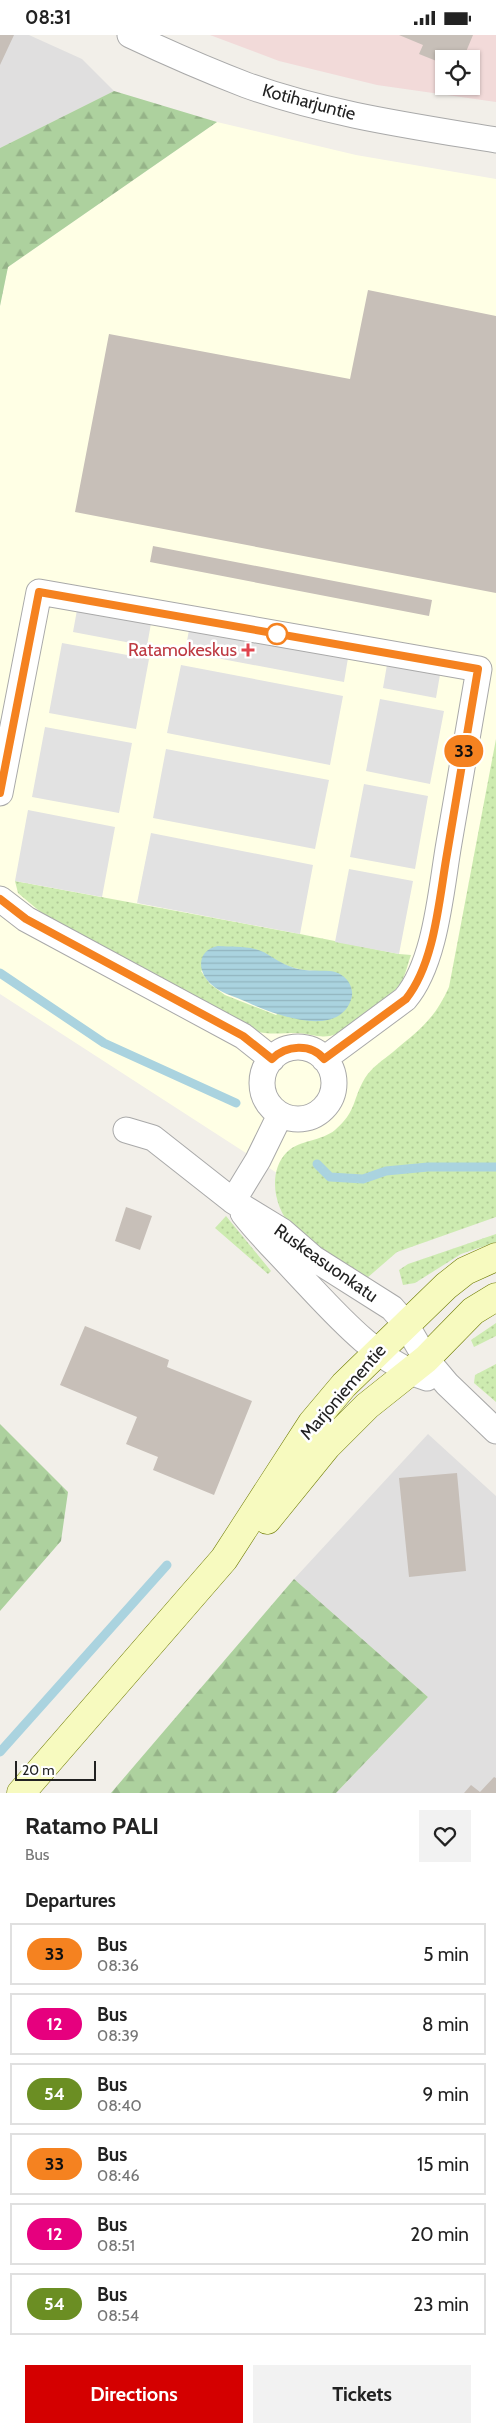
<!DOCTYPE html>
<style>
body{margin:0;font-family:Cabin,sans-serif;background:#f2f2f2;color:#222;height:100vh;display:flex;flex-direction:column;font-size:19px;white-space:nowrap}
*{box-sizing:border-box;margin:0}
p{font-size:16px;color:#767676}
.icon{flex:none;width:28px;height:28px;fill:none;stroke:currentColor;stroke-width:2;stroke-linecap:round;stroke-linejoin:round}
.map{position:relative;height:1758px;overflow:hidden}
.details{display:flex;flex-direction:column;background:#fff;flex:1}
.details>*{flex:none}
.badge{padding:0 10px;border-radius:16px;font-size:18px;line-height:32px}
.controls{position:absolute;left:435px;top:15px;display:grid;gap:10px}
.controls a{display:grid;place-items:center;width:45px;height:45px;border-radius:0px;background:#fff;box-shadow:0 1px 4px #0004;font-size:25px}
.scale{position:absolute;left:15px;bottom:12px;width:81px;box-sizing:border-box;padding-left:5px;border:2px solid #222;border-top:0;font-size:14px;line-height:18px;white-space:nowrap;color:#222;-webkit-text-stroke:4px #fff;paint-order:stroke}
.map>.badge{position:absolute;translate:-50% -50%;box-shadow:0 0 0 2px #fff}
h2{padding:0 25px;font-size:19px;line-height:45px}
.round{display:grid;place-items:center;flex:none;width:52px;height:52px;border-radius:0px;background:#f2f2f2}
.head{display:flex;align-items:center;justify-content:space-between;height:85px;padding:0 25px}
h1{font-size:24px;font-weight:800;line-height:38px}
.action{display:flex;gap:10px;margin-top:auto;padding:10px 25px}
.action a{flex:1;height:58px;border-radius:0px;background:#d40000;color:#fff;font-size:20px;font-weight:800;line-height:58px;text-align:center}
.action a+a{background:#f2f2f2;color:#222}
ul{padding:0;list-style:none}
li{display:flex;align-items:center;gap:15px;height:62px;margin:0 10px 8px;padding:0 15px;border:2px solid #e0e0e0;border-radius:0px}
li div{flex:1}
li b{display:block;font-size:19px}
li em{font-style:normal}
li .badge{min-width:55px;font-weight:700;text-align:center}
.status{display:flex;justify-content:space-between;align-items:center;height:35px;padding:0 25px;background:#fff;direction:ltr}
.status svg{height:14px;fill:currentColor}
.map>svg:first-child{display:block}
.residential{fill:#e0dfdf}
.commercial{fill:#f2dad9;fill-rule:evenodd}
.education{fill:#ffffe5}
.grass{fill:url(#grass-dots);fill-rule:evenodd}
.forest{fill:url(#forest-firs)}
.parking{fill:#e2e2e2}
.water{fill:url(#water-rules)}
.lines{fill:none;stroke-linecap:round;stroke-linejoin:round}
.stream{stroke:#aad3df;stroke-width:9}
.building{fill:#c7bfb8}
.street-casing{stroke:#a9a9a9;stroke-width:27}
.secondary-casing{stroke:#707d05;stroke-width:29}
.street{stroke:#fff;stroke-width:25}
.secondary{stroke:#f7fabf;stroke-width:28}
.line-casing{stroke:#fff;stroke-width:11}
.line{stroke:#f58220;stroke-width:8}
.stop-dot{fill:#fff;stroke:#f58220;stroke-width:2.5}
.health-dot{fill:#e0444e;stroke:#fff;stroke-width:2}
.labels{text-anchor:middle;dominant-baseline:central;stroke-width:5;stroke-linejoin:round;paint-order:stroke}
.street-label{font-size:18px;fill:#222;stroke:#fff}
.health-label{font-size:18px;fill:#be3a42;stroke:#fff;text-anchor:end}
</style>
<div class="status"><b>08:31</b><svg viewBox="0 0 49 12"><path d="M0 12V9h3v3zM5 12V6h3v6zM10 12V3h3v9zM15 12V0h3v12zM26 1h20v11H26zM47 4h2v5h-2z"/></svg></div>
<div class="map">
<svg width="496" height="1758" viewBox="0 0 496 1758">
<defs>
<pattern id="grass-dots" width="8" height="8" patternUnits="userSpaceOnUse" patternTransform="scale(1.25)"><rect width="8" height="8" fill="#cdebb0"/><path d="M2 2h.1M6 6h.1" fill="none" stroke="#b0c997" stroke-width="1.8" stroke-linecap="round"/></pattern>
<pattern id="forest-firs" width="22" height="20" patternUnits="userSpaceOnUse" patternTransform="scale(1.25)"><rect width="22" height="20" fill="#add19e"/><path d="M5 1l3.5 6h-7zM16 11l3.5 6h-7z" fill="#95b388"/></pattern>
<pattern id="water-rules" width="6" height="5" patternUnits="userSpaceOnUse" patternTransform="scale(1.25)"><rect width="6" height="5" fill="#aad3df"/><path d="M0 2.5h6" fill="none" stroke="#92b5bf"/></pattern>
</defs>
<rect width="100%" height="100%" fill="#f2efe9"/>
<path class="residential" d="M0,0H29L82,24L114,56L0,113Z
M428,1399L496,1461V1758H336L428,1662L294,1544Z"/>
<path class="commercial" d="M210,0H496V67L377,50L279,26ZM444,24H471V51H444Z"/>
<path class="education" d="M217,87L356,120L496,144V1147L342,1180L0,959V271L8,232Z"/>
<path class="grass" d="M496,704V1182L397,1217L367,1243L359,1244C337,1228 312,1212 293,1193C274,1174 267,1137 287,1117C299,1105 322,1106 335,1095C357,1076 352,1065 365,1043C372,1032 383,1025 393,1017C420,994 434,985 449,952Z
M15,846L300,899L399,919L411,920C408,928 406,938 402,946C392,963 349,997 330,1001C318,1003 307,998 296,998C281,998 269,1000 254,996L44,880L18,858ZM237,913C267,914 267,924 291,932C303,936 314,936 326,936L276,980L225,960L210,949L201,936Z
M226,1181L271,1236L268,1239L215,1193Z
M496,1199V1207L461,1219L415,1248L403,1250L399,1235L408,1229Z
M496,1288V1301L474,1312L471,1305Z
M496,1329V1367L474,1348L475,1340Z"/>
<path class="forest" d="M114,56L217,87L8,232L0,271V113Z
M0,1389L68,1457L61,1506L0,1576Z
M294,1544L428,1662L336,1758H111Z"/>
<path class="parking" d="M79,564L153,577L147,611L73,597Z
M191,584L350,611L344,647L185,617Z
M62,608L149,624L136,694L49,678Z
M389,618L442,628L436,663L383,653Z
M181,630L343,661L330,730L167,698Z
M380,664L444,676L430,749L366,736Z
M45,692L132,708L119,778L32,762Z
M166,714L329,745L315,814L153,783Z
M364,749L428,761L415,834L350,822Z
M28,775L115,792L102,862L15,846Z
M151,798L313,830L300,899L137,868Z
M349,834L413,846L399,919L335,907Z"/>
<path class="water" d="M218,911C230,912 244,911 255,914C268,917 277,927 289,931C303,937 316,935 330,936C344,937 356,951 351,965C336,1006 269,977 242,965C231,960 221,958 212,950C197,938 196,915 218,911Z"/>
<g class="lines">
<path class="stream" d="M0,938L104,1008L236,1068
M317,1129L330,1142L363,1144L386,1136L428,1132H496
M0,1717L167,1530"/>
</g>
<path class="building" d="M0,0H14L0,30Z
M399,0H473L463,24L447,20L444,24V29L419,19L423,10Z
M368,255L496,281V558L75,477L109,299L350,344Z
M153,511L432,565L429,581L150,527Z
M126,1172L152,1181L140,1215L115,1206Z
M85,1291L169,1325L167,1332L252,1366L214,1460L153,1435L158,1422L126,1409L137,1382L60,1350Z
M457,1438L466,1536L409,1542L399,1443Z
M494,1742L496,1743V1758H464L471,1750L480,1757Z"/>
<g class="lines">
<defs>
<path id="street" d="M130,0C168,18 207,35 246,50C326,79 412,91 496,105
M0,758L39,557L479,634C469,692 459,750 449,808C441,854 436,928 405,964L324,1024
M0,864L26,884L243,1001L272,1024
M262 1048a36 36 0 1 1 72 0a36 36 0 1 1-72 0Z
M126,1095L153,1103L233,1166L282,1196L313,1223L392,1273L405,1288L426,1324L447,1349L496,1396
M233,1166L258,1125L280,1080
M243,1178C260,1200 279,1218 297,1238C333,1276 377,1328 427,1343"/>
<path id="secondary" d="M267,1485L327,1411L367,1371L426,1324L473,1276L496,1262
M21,1758L224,1524L312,1388L344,1350L446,1251L465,1236L496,1222"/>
</defs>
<use href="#street" class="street-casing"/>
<use href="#secondary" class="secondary-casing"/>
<use href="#street" class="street"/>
<use href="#secondary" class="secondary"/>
</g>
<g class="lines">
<defs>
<path id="line" d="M0,758L39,557L478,634C468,696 457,757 447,819C439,864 435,928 406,964L324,1024C311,1008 286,1010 272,1024L243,1001L26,884L0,864"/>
</defs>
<use href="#line" class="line-casing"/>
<use href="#line" class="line"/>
</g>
<circle class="stop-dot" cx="277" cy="599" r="10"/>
<path class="health-dot" d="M245.5 607.5h5v5h5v5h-5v5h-5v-5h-5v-5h5z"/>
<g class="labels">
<g class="street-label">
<text transform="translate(309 67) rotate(15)">Kotiharjuntie</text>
<text transform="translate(326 1228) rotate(35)">Ruskeasuonkatu</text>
<text transform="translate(343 1357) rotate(-49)">Marjoniementie</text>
</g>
<g class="health-label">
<text x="237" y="615">Ratamokeskus</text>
</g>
</g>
</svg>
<div class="controls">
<a><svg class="icon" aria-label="locate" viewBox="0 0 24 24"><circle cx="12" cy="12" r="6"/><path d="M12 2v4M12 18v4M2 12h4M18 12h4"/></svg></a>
</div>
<div class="scale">20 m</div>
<b class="badge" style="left:464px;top:716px;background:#f58220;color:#111">33</b>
</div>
<section class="details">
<div class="head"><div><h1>Ratamo PALI</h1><p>Bus</p></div><a class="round"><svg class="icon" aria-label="heart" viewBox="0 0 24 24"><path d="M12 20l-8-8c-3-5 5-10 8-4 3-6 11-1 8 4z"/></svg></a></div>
<h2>Departures</h2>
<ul>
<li><span class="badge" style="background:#f58220;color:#111">33</span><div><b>Bus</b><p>08:36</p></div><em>5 min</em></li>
<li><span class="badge" style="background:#e6007e;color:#fff">12</span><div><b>Bus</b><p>08:39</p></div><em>8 min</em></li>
<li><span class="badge" style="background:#6b8e23;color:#fff">54</span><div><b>Bus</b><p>08:40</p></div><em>9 min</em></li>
<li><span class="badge" style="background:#f58220;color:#111">33</span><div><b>Bus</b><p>08:46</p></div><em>15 min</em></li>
<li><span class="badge" style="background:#e6007e;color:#fff">12</span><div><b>Bus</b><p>08:51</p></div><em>20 min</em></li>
<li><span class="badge" style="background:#6b8e23;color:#fff">54</span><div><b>Bus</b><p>08:54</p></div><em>23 min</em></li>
</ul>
<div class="action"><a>Directions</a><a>Tickets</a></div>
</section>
